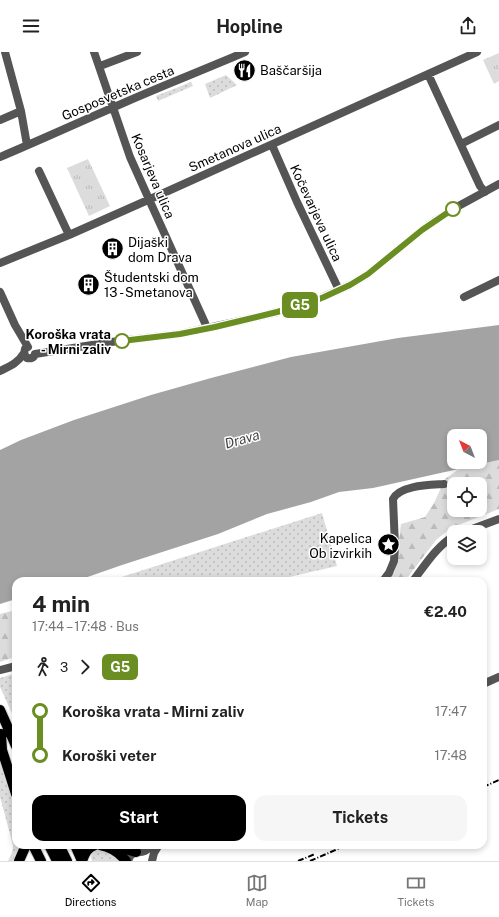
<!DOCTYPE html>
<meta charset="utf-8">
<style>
body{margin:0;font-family:"Public Sans",sans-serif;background:#f6f6f6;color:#222;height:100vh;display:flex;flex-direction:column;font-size:15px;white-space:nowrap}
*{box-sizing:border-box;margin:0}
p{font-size:13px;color:#767676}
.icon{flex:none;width:22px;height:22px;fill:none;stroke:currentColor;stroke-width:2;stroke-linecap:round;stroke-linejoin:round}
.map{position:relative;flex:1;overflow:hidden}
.side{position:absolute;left:12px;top:525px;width:475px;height:272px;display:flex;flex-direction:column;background:#fff;border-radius:12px;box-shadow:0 2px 6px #0003}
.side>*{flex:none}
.badge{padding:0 8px;border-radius:6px;font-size:14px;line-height:26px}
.needle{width:26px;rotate:318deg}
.buttons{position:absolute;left:447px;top:377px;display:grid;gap:8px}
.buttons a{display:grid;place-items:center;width:40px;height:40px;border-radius:8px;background:#fff;box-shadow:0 2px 6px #0003;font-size:20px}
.map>.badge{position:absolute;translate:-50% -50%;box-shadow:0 0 0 2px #fff}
.legs{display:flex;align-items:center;gap:6px;height:44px;padding:0 20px;font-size:13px}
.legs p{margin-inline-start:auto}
.headline{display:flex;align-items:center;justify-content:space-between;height:68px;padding:0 20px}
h1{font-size:22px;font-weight:700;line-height:30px}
.button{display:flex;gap:8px;margin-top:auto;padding:8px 20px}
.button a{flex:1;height:46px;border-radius:12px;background:#000;color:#fff;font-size:16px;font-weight:700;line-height:46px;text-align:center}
.button a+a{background:#f6f6f6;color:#222}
ul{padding:0 20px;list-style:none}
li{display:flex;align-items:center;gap:14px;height:44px;font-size:15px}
li i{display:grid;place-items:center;width:6px;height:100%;margin:0 5px;background:currentColor}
li i::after{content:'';width:10px;height:10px;margin:-5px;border:3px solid;border-radius:50%;background:#fff}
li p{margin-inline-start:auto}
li:first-child i{background:linear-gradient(#0000 50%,currentColor 0)}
li:last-child i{background:linear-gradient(currentColor 50%,#0000 0)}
header{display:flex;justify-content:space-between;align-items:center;height:52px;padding:0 20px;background:#fff;font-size:18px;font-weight:700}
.menu{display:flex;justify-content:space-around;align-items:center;height:56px;border-top:1px solid #e0e0e0;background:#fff;font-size:11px;color:#767676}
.menu a{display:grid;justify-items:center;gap:2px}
.menu .current{color:#000}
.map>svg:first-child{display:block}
.grass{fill:url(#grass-dots)}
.forest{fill:url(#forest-firs);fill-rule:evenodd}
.park{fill:url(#park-tufts)}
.water{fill:#a3a3a3;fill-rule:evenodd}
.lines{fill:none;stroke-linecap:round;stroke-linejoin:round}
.major-casing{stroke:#dbdbdb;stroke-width:12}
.minor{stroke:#555;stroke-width:8}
.major{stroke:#000;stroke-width:10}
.rail{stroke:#000;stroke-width:2;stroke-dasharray:6 2 1 2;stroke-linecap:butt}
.line-1-casing{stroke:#fff;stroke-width:9}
.line-1{stroke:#6b8e23;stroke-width:6}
.stop-1-dot{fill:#fff;stroke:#6b8e23;stroke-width:2}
.labels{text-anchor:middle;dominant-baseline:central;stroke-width:3;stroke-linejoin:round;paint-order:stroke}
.poi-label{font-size:13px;fill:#000;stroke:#fff;text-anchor:start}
.street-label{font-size:13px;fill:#000;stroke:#fff}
.stop-label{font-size:13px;font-weight:bold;fill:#000;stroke:#fff;text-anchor:end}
.water-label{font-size:14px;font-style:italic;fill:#444;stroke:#fff}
</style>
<header><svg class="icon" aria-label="menu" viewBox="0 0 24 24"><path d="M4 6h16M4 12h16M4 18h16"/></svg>Hopline<svg class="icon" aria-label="share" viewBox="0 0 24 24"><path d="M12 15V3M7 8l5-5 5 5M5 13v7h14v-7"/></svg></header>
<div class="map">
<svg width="499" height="809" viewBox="0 0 499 809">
<defs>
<pattern id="grass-dots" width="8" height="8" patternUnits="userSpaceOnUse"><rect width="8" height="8" fill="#dcdcdc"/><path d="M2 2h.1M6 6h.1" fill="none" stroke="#bbb" stroke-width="1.8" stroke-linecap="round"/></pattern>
<pattern id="forest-firs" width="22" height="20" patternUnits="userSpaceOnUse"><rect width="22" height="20" fill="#dcdcdc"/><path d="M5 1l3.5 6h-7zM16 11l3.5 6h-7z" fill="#bbb"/></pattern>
<pattern id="park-tufts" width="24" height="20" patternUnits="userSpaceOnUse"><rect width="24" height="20" fill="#dcdcdc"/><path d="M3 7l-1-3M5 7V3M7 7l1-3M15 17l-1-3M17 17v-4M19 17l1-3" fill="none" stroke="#bbb"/></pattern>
</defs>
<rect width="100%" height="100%" fill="#fff"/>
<path class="grass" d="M226,23L237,33L210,46L205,32Z
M191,30L193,34L158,49L156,44Z
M322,461L337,514L285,526L276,529H109Z
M13,622L16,632V670L0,635V626Z
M0,707L5,721L16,763V793H20L18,799L13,809H8C11,803 13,799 13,793L0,745Z
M100,798L109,801L120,809H92L91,806C91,800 95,799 100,798Z"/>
<path class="forest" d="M499,408V457L451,476L436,488L405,529H388L395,519L401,472L425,465L434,451L445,427L459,417ZM454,432H480V458H454Z
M16,558V610H14L12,606L0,610V562Z"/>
<path class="park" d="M499,1V29L494,32L483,8Z
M88,107L110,154L89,164L67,116Z"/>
<path class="water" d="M499,273V408L373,436L339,440L311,450L267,462L218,482L122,513L76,529H16V547L0,552V398L21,388L74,368L151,343L211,326L291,305L398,286ZM454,384H480V410H454Z"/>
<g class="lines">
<defs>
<path id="major" d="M0,658L16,694
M1,682L2,698L16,742
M33,793L41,809
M49,793L57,809
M59,793L67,809
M75,793L82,809
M100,793C111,795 119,800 126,809
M117,793L129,798L136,800
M19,809L26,793
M82,809C85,801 87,796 95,793"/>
</defs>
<use href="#major" class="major-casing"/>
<path class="minor" d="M5,0L21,59L27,93
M94,0L130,105L152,154L205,271L207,277
M100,14L137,0
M428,22L480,134L485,140
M0,68L21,59
M461,92L499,73
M272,93L297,150L339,238
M0,105C38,89 75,72 112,56C156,36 201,19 245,0
M39,119L69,183
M0,211L69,183L157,144L477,0
M0,240L15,273L28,295
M464,245L499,228
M25,297L24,302L27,306C31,307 34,306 35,302
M35,302L111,290L180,282L244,268L277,260L312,250L350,233L368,222L422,178L436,168L453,157L499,132
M0,319C10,314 18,311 24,301
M464,480L499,467
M383,529L389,521L394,509L395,494L393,447C400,433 430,433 444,432
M413,529C425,513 437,494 454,484
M0,618L16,614
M483,632L499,625
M128,809C132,798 136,802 145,799C148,797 151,795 153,793
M152,809L154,801L159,793"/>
<use href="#major" class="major"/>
<path class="rail" d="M483,735L499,728
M298,809L315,802
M310,809L347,793"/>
</g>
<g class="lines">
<defs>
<path id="line-1" d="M122,289L180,282L215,275L277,260L312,250L324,245L350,233L368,222L422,178L453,157"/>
</defs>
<use href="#line-1" class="line-1-casing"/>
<use href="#line-1" class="line-1"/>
</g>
<defs>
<symbol id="restaurant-disc" viewBox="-11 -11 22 22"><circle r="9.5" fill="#000" stroke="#fff"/><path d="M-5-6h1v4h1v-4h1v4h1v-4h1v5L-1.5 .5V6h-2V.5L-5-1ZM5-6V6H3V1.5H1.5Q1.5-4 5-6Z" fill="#fff"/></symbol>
<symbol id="building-disc" viewBox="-11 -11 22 22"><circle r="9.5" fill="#000" stroke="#fff"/><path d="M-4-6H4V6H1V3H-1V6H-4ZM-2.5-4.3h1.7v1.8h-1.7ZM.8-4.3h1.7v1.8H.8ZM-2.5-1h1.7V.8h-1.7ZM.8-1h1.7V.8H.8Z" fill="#fff"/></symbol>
<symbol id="sight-disc" viewBox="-11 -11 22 22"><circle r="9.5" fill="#000" stroke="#fff"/><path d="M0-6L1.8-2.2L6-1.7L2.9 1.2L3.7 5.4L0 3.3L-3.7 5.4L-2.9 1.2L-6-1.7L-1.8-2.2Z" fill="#fff"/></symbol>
</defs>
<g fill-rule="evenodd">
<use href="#restaurant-disc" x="232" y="6" width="25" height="25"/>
<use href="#building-disc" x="100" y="184" width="25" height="25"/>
<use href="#building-disc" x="76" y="220" width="25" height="25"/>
<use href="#sight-disc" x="376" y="480" width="25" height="25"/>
</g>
<g class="stop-1-dot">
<circle cx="453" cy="157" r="7"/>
<circle cx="122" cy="289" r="7"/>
</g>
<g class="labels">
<g class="poi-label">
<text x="260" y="18">Baščaršija</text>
<text x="128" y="190">Dijaški<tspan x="128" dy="15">dom Drava</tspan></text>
<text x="104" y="225">Študentski dom<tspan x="104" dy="15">13 - Smetanova</tspan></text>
<text x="372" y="486" text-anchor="end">Kapelica<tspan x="372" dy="15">Ob izvirkih</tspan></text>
</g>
<g class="street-label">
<text transform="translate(118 41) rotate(-23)">Gosposvetska cesta</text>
<text transform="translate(235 96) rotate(-24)">Smetanova ulica</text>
<text transform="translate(153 124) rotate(67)">Kosarjeva ulica</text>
<text transform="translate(316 161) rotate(65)">Kočevarjeva ulica</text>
</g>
<g class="stop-label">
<text x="111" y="282">Koroška vrata<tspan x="111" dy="15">- Mirni zaliv</tspan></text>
</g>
<g class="water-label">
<text transform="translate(242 387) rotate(-16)">Drava</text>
</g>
</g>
</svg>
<div class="buttons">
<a><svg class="needle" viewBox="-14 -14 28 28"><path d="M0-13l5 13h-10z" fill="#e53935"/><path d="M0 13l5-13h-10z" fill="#767676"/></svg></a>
<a><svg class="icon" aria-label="locate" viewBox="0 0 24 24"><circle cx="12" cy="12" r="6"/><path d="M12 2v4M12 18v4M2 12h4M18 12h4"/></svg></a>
<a><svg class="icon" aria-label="layers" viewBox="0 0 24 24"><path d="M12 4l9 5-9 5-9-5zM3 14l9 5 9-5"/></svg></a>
</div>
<b class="badge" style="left:300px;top:253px;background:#6b8e23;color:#fff">G5</b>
<section class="side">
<div class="headline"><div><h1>4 min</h1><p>17:44 – 17:48 · Bus</p></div><b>€2.40</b></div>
<div class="legs"><svg class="icon" aria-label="walk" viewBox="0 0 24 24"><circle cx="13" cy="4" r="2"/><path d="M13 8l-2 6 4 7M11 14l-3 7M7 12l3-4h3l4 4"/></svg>3<svg class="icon" aria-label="forward" viewBox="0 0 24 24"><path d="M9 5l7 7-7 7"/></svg><b class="badge" style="background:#6b8e23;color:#fff">G5</b></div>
<ul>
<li><i style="color:#6b8e23"></i><b>Koroška vrata - Mirni zaliv</b><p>17:47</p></li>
<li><i style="color:#6b8e23"></i><b>Koroški veter</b><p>17:48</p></li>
</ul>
<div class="button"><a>Start</a><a>Tickets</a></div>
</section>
</div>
<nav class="menu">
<a class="current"><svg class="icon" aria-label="directions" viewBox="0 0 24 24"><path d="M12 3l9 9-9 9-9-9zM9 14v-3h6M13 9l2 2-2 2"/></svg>Directions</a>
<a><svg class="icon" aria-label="map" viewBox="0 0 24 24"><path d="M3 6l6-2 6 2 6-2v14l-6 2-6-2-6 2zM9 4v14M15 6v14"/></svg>Map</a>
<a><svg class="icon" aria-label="tickets" viewBox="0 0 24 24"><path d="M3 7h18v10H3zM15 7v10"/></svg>Tickets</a>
</nav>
